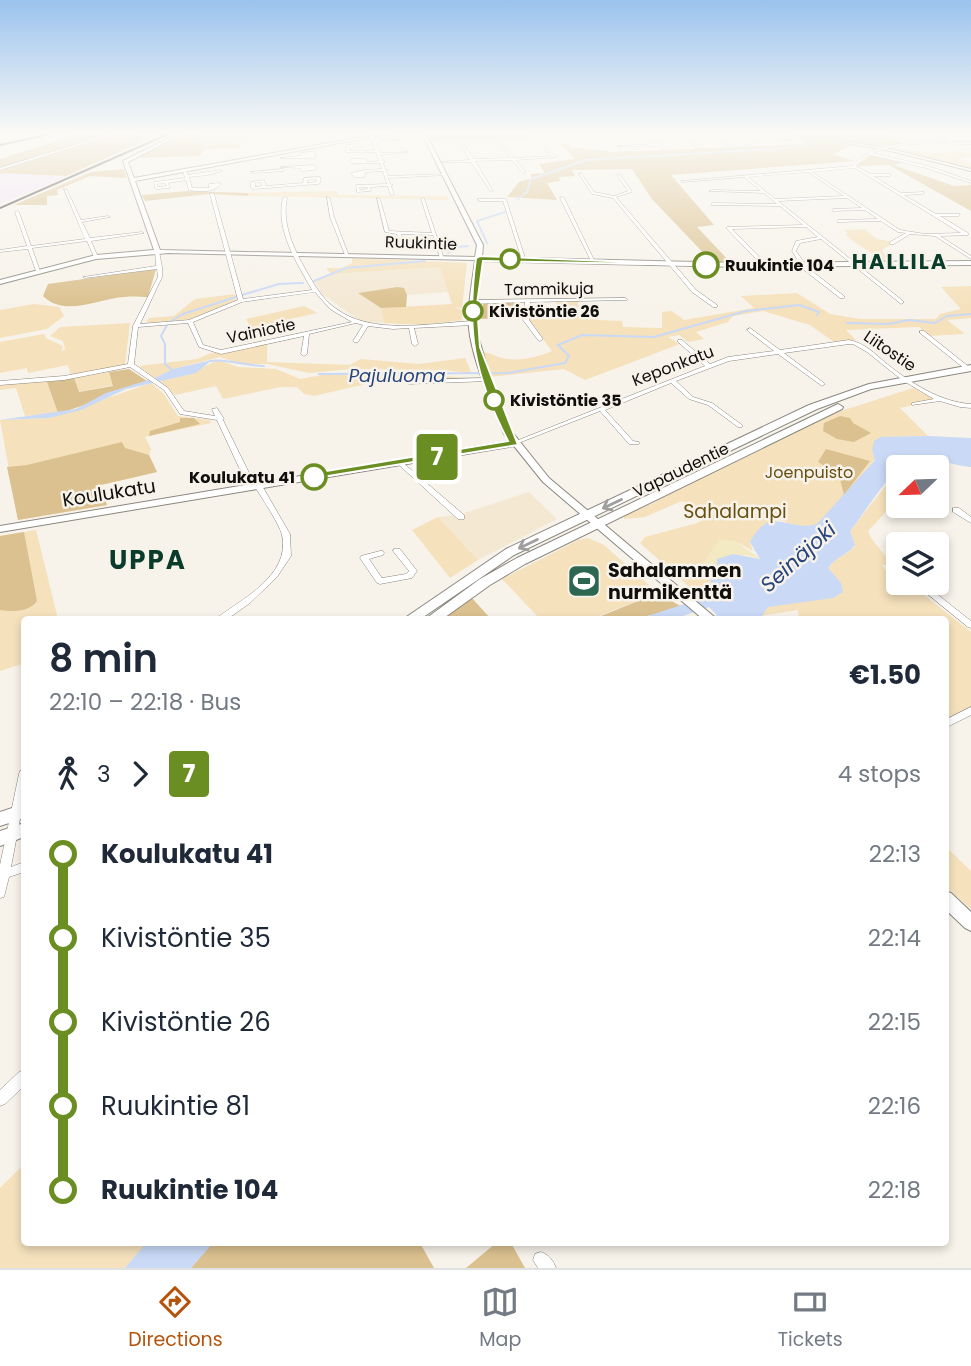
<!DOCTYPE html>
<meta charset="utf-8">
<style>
body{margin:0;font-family:Poppins,sans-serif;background:#f6f6f7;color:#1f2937;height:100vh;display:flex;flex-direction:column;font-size:26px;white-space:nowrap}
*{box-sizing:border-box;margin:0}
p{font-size:23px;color:#747a83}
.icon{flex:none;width:38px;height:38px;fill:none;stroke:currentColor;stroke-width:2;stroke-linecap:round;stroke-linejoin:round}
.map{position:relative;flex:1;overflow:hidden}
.panel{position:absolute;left:21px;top:616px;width:928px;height:630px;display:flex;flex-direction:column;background:#fff;border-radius:7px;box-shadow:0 4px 10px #0003}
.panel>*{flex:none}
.badge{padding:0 14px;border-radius:5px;font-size:24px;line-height:46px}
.needle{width:46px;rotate:247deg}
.fabs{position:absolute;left:886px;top:455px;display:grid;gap:14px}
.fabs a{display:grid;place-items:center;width:63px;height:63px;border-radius:7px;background:#fff;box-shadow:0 4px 10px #0003;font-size:35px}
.map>.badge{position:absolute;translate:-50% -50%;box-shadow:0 0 0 4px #fff}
.legs{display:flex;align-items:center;gap:10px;height:77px;padding:0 28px;font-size:23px}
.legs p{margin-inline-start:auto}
.overview{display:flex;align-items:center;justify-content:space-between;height:119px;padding:0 28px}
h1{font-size:38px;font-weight:600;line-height:52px}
ul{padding:0 28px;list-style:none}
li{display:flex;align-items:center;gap:24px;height:84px;font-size:26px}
li i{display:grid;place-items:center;width:10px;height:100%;margin:0 9px;background:currentColor}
li i::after{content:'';width:18px;height:18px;margin:-9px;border:5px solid;border-radius:50%;background:#fff}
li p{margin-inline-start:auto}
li:first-child i{background:linear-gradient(#0000 50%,currentColor 0)}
li:last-child i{background:linear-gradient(currentColor 50%,#0000 0)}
.menu{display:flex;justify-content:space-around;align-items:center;height:98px;border-top:2px solid #e0e1e3;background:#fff;font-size:19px;color:#747a83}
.menu a{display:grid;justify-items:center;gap:4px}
.menu .current{color:#b45309}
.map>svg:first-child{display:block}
.industrial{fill:#f2e3f7}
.education{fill:#f4e8d3}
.green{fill:#f5e1bc}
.forest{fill:#dbc18f}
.sand{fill:#f3eac4}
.water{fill:#c9d9f6}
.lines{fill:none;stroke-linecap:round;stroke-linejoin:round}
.stream{stroke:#c9d9f6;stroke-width:2}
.street-casing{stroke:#8b8780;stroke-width:1}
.secondary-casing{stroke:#8b8780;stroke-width:2}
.primary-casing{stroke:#8b8780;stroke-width:2}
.street{fill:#fff;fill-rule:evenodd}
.secondary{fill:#fff;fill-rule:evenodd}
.primary{fill:#fff;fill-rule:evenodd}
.rail{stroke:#3b3835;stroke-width:2}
.oneway{stroke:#a09f9e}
.line-1{fill:#6b8e23;stroke:#fff;stroke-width:2}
.stop-1-dot{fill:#fff;stroke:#6b8e23;stroke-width:3.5}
.labels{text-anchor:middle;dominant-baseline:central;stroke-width:5;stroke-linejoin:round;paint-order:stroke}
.far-street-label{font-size:16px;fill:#110f0d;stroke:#f7f3ea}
.far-stop-label{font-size:16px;font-weight:bold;fill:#110f0d;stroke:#f7f3ea;text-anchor:start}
.far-park-label{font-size:16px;fill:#694f12;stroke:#f7f3ea}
.far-water-label{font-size:18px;font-style:italic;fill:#27447d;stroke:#f7f3ea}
.street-label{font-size:19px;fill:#110f0d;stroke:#f7f3ea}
.park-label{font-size:19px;fill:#694f12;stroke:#f7f3ea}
.poi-label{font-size:19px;font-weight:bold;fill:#110f0d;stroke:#f7f3ea;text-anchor:start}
.far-district-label{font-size:21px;font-weight:bold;letter-spacing:2px;fill:#0a3c2b;stroke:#f7f3ea}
.water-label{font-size:21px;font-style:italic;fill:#27447d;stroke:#f7f3ea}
.district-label{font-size:26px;font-weight:bold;letter-spacing:2px;fill:#0a3c2b;stroke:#f7f3ea}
</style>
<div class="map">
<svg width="971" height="1268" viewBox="0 0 971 1268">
<rect width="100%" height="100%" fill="#f7f3ea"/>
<path class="industrial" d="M0,173L3,172L66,177L0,204Z"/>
<path class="education" d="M440,267L449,292L407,295L404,288L360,293L381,308L384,323L362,322L322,294L314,280L332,274Z
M529,492L557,519L478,560L438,517L458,515Z"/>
<path class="green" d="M190,133L292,135L285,136L284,141L200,146L198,134Z
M891,147L927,153L971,152V157L960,158L971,164V169Z
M336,191L338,195L447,196L449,200L248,196V193Z
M864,229L877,239L895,242L882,250L890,263H882C871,250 857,246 845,234H848L845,230Z
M352,258L467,263L462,308L454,307L462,310V320L424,325L384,323L381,308L452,304L440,267L331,274L326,268H342L352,263Z
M971,286V318L947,320L965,334L929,336L919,327L846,330L856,340L834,342L810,325L763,311L733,316L728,322L696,332L704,339L688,342L679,335L668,337L680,344L585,380L564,369L490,377L481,352C490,352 494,356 502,358C518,362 538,357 552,351L528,319L529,313H556V302L578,301V314H598V320L622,321L623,327L662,328V312L672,311L684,320L754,308L741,296L797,293L830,314L860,319H936L940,314L961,309L941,287Z
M235,294L237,301L192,319L146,323L149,318L174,316L195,299Z
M34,304L59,307L64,316L47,329L0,338V310Z
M304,306L317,313L251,328L246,319Z
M130,323L125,364L122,367L71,376L68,365L28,373L27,368L0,373V342L44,334L46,338L63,346L61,352L48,362L65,349L63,341L50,336L60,327Z
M267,344V362L350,365L361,359L419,364L465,358L472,374L445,370L351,369L309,373L267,364H240L220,357L177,368L155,378L139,366L197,359L211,353Z
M218,360L238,367L276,369L300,379L322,375L390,373L474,378L383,380L314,396L304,394L297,387H281L223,399L216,386L175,395L160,381L187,375Z
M109,372L114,385L78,392L74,378Z
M20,382H47L58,413L25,416L16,388L0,390V385Z
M151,383L163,393L178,416L210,420L211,423L145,437L151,449L149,455L157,472L101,485L107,505L18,520L0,420L49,418Z
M913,388L936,400L900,408L928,436L881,437L872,450L875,459C863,473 829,519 816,525C785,539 787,497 750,542L753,551L735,541L698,572L710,579L713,588L700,589L697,594L640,543L645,537L697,523L706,518L701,508L682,501L645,517L624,519V514L654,503L665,494L835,413Z
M898,470L896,501L868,531C873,545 885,551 890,565H882L892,579L914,587L971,632V706L945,719V620L799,619L798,610L761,616L768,607L791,602L841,583L828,569C835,556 847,556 855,546L850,531Z
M438,517L478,560L450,578L412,530Z
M36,530L57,615V619L24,620L23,677L22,664L0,671V536Z
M588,538L604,545L658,593L591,619H540L502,579L578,540Z
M945,846L971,871V909L945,886Z
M24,1164V1242L147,1243L125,1268H0V1188Z"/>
<path class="forest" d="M85,132H116L0,168V159Z
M428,132H526L537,139L432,141Z
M761,132H787L855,144L833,154L854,161L671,175L714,225L697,227L731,263L712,262L652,199L632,169L572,170L575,176L559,177L560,181L547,183L557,200L507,197L519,182L532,178L530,174L545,173L539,164L575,159L561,144H570L569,147L612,152L806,144L789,134Z
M798,132H879L903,144L874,146Z
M190,133L199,134L201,146L241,144L240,148L205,149L199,156L137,158Z
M118,134L153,137L66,176L0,173V170Z
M872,155L903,162L894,165L954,186L971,185V211L889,165L855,166Z
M124,169L126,178L90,176L57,190L58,195L47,196V205H14L91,172Z
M187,191L248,193V196L209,194L145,201L142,195Z
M156,269L148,297C141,297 133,296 125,297C99,298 65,318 43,296L48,284Z
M398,287L404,288L407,295L406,307L381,308L358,293Z
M484,303H517L524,307L522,313H508L507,318L477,319Z
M129,369L147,381C116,389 89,406 58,413L47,382L74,378L79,392L113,386L109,372Z
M840,416L850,418L853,423L871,433L854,442L837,439L823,431L824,423Z
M180,418H194L200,424L149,436L150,431L180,422Z
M122,442L125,448L149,455L157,472L101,485L107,505L18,520L7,467L27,465Z
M826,449L870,461L844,495L839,475L818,462Z
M24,532L37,601C29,612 13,612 0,610V536Z
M658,593L682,607L635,619L591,620Z
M471,597L491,619L438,620Z
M213,1242L420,1243L434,1268H191Z
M496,1243H511L525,1268H466Z"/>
<path class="sand" d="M719,539L735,541L761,559L745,555L717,568L710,579L698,572Z"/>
<path class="water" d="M212,360L196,373L126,389L81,410L49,418L0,420L76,409L106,393L155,378L173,369Z
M928,436L971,438V467C957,466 922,455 910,460C893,466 864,514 850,531L855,545C847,556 836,556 828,568L841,583L843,592L833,598L768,607L760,619H708L717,615L709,607L674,619L635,620L700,599L697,594L700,589L713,588L710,579L717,568V559L733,554L760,559L750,542C771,503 787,533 817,524L875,460L872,450L874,441L881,437Z
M147,1242H213V1243L191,1268H125Z"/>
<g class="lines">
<path class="stream" d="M778,149L808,145
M517,200L527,192L531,179L586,160L774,149
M487,243L477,221L505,212
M448,253L457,247L468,246
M314,281L346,268L425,261
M242,295L279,284L303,283
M168,323L183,314L236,297
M847,323L888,324L909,320L935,323L947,316L971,314
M167,325L161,336L165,344V364L173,371
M210,361C226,358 245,366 264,366
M319,374L508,373L565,363L569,356L558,345L582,335L654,337L746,311L799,305L819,312L817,315"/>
<defs>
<path id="street" d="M116,132H121L0,170V168Z
M568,132H571L574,137H572Z
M644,132H648L668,151H666L660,146H617L658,144Z
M676,132H680L702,148L699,149Z
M708,132H712L734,147L731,148Z
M740,132H744L757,140H791L756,142Z
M898,132H931L952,142H971V144C939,144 902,140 873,153L928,166L971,181V183L926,168L870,155L864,158L856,166L870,174H891L890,176H873L901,193L924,192L923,194L904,195L936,214H960L959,216H940L968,233V235L940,236L971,256V259L935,236L910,234L894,244H890V242L906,233L898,232L881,221L837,222L838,220L878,219L865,210L832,211L833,209L862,208L847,198L778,201L903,301V303L901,304L821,239L800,243L796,251L808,268L844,296V298H840L804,270L792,251L796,241L818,237L806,227L732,229L768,266L764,267L727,229V227L803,225L780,206L711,205L712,203L777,204L764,193L709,191L711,190L761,191L744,177L683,182L681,181L852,166C875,140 916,142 948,142L929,133L897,134ZM855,168L961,233L925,234L900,230L812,172ZM808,172L844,196L775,199L748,177Z
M372,134L375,140H400L376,142L379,150L381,151L380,153L408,152L380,155L383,161L385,162L383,163L385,169L388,170L386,171L388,176L445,174L447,175L388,178L390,184L393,185L391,186L394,194L392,195L390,194L388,186L370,187L371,191L357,192L356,185L387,184L383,171L366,172L364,177H354L351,173L365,170L382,169L380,163H351L350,160L352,159H365L367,162L379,161L376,152H346V145L359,144L362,151L375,150L370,135ZM358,146L359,151H349V147ZM359,187H367L368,189L360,190Z
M501,142L514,158L551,156L541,145L542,143L556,157L516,160L526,173L524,174L512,160L475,161L493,191L491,192L471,162H437L470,160L461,145L463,144L474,159L511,158L499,143Z
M313,152L315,153V158H280L300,156L301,153Z
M314,165L316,166V170L302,171L300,168L281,167Z
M185,169L188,175L220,170L222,171L208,175L189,177L192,188H209V184L219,183L221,184C213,193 201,192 189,190L186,180L168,183L170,188L157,189L155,188L154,182L185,178L183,170ZM165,183L167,186L158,187L157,184Z
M283,169L284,171L253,173L251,172Z
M581,173L594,192L614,196L628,191L617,175L620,174L632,192L616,197L696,290L717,305V307H713L692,292L613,198L592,194L579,174Z
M319,177L321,178L320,183L318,184L253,189L251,188V182L264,180L266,186L303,183L304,178ZM317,179L316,182L307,183V180ZM261,182L262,186L255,187V183Z
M64,189L67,190L81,220L108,216L110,217L82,222L90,238L142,232L144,233L91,241L98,257L96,258L94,257L87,241L32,248L40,271L38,272L36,271L28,249L0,252V250L27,246L15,212L17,211L19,212L31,246L85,239Z
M212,193L214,194L243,299L312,290C297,263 275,230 283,198L285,197L287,198C282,221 292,245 303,265C312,281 321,298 335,308C372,336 430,323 473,321L476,323L473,325L414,328L418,344L415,346L412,344L409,328L393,329L368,326L358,342H354L353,341L363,325L356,323L309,334L307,354L304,356L301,354L304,336L221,354L199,347L188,323L138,327L134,364L168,388L184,411L215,416L212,409L217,408L224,419L223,420L255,485L261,484L290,534L291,556L277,577L250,603L226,620H214C240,600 291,576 282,535C280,525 262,498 255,487L252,489L248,487L217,420L180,414L164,390L130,367L64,380L0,385V381L64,376L128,364L133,326L158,277L157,269L85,278L83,277L156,266L155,250L159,251L162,267V277L140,324L189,320L238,300L210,194ZM315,292L330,309L352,322L221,350L203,345L193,322L242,302Z
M327,197L330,198L334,217L349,256L345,255L330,217Z
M562,197L564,198L595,262L591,261L560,198Z
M377,198L380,199L389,231L432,233L421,199L424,198L444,259L440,258L433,235L401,234L405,247L401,248L397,234L385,232Z
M478,199H506L526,261L522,260L503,201H479Z
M625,298L627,299V300L530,302L529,320L543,339L540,341L538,340L523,320L525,302L474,304L471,302L474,300Z
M750,328L780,350L849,340C865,343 875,354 887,364C911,383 940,402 971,404V408L960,407L940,401L912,405V403L934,399L902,380L867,352L853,344H849L784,353L824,383L825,384L822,386L778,354L729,361L676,381L693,397L712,403L742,425V427H738L708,405L689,399L671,383L605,410L633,441L639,442V444H629L600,411L516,444L514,445L511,443L705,366L678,342V340H682L710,364L728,357L774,351L748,331L747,330Z
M920,331H924L969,367V369H965L920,333Z
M487,378L490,380L489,381L408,384L405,382L408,380Z
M400,461L402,462L464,515V519H458L398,464V462Z
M953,508H959L971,517V523L953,512Z
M394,549H400L417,571L412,578L380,584L377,583L360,558L361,556L380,551H383L384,553L383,555L369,559L382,578L406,574L409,571L393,551Z
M914,583H923L971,621V628L968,627Z
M971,707V715L945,728V720Z
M24,770V798L11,867L24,862V872L9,877L4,897L0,898V865L19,774L20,771Z
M24,1070V1086L5,1104L0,1106V1090L19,1072Z
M541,1252C549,1255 553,1260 556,1268H538L533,1260L535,1254Z"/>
<path id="secondary" d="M181,132H186L128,162L134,178L391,132H399L135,181L160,250L475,257L477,245L421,132H425L483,245L482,257L739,263L971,261V265L739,267L481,261L477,304L478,336L491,380L513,433L549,478L718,620H704L543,482L514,446L0,532V526L510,441L504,434C492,403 476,370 470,336C466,312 472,285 475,260L169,253L96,259L0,284V280L96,255L154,250L123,161Z
M792,132L895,150L971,169V171L895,152Z
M945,891L951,893L971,912V931L965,928L945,909Z"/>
<path id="primary" d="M971,365V371L871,389L817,409L514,555L419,620H402L506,549L809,405L869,384Z
M838,404L843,407L842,409L525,564L490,585L441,620H424L480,579L517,558Z
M24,804V818L0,826V812Z
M24,823V837L0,846V831Z"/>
</defs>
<use href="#street" class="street-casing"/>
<use href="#secondary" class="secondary-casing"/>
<use href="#primary" class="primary-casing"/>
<use href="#street" class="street"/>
<use href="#secondary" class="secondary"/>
<use href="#primary" class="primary"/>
<path class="rail" d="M0,145L60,132
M0,208L173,132"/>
</g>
<defs><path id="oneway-shaft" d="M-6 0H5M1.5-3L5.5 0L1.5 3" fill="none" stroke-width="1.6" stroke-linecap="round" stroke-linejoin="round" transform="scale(1.75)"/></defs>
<g class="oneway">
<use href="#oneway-shaft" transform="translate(612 504) rotate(154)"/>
<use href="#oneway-shaft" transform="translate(528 544) rotate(154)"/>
</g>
<linearGradient id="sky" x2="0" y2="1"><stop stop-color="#9bc3ee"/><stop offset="0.43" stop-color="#fbfaf6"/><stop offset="1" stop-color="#fbfaf6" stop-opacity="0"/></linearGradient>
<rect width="971" height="309" fill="url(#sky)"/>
<path class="line-1" d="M480,256L709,265L483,261L477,304L480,347L518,445L310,479L309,477L314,473L508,441C474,375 466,331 476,258Z"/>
<defs>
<symbol id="stadium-square" viewBox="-11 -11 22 22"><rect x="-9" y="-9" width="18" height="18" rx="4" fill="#2d6751" stroke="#f7f3ea"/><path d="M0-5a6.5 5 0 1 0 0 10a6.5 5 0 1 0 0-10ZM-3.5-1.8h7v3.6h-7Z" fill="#fff"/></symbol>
</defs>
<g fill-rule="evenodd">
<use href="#stadium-square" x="565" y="562" width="38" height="38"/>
</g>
<g class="stop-1-dot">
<circle cx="510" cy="259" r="9"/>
<circle cx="706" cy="265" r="12"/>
<circle cx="473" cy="311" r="9"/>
<circle cx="494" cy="400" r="9"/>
<circle cx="314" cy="477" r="12"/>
</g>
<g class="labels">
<g class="far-street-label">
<text transform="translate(421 243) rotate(2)">Ruukintie</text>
<text transform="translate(549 289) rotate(-1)">Tammikuja</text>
<text transform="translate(261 331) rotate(-12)">Vainiotie</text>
<text transform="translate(890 351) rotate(34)">Liitostie</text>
<text transform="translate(673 366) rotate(-21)">Keponkatu</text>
<text transform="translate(681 470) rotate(-26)">Vapaudentie</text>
</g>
<g class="far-stop-label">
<text x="725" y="265">Ruukintie 104</text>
<text x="489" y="311">Kivistöntie 26</text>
<text x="510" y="400">Kivistöntie 35</text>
<text x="295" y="477" text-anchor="end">Koulukatu 41</text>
</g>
<g class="far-park-label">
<text x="809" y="472">Joenpuisto</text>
</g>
<g class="far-water-label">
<text x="397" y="375">Pajuluoma</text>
</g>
<g class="street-label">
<text transform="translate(109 493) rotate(-9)">Koulukatu</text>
</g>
<g class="park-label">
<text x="735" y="511">Sahalampi</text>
</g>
<g class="poi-label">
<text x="608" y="570">Sahalammen<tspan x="608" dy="22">nurmikenttä</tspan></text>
</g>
<g class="far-district-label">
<text x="900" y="261">HALLILA</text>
</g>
<g class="water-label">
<text transform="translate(798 557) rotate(-42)">Seinäjoki</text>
</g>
<g class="district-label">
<text x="148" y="560">UPPA</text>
</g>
</g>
</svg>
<div class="fabs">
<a><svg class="needle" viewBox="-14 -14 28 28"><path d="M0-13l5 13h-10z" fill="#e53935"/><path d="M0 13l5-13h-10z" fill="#747a83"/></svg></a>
<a><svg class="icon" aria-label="layers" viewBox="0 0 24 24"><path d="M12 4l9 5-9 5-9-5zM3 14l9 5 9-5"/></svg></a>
</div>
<b class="badge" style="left:437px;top:457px;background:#6b8e23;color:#fff">7</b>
<section class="panel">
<div class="overview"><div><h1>8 min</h1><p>22:10 – 22:18 · Bus</p></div><b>€1.50</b></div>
<div class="legs"><svg class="icon" aria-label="walk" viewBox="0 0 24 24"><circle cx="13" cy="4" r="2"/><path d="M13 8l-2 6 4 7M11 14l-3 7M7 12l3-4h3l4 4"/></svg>3<svg class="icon" aria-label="forward" viewBox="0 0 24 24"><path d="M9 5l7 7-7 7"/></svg><b class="badge" style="background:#6b8e23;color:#fff">7</b><p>4 stops</p></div>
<ul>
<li><i style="color:#6b8e23"></i><b>Koulukatu 41</b><p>22:13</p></li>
<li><i style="color:#6b8e23"></i><span>Kivistöntie 35</span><p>22:14</p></li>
<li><i style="color:#6b8e23"></i><span>Kivistöntie 26</span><p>22:15</p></li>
<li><i style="color:#6b8e23"></i><span>Ruukintie 81</span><p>22:16</p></li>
<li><i style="color:#6b8e23"></i><b>Ruukintie 104</b><p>22:18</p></li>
</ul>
</section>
</div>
<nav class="menu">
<a class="current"><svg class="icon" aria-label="directions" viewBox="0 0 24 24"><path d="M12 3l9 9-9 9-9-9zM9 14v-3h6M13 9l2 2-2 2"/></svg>Directions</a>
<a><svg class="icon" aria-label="map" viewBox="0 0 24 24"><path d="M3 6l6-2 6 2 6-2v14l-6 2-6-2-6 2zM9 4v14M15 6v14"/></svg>Map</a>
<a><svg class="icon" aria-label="tickets" viewBox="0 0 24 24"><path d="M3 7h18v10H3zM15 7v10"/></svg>Tickets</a>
</nav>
